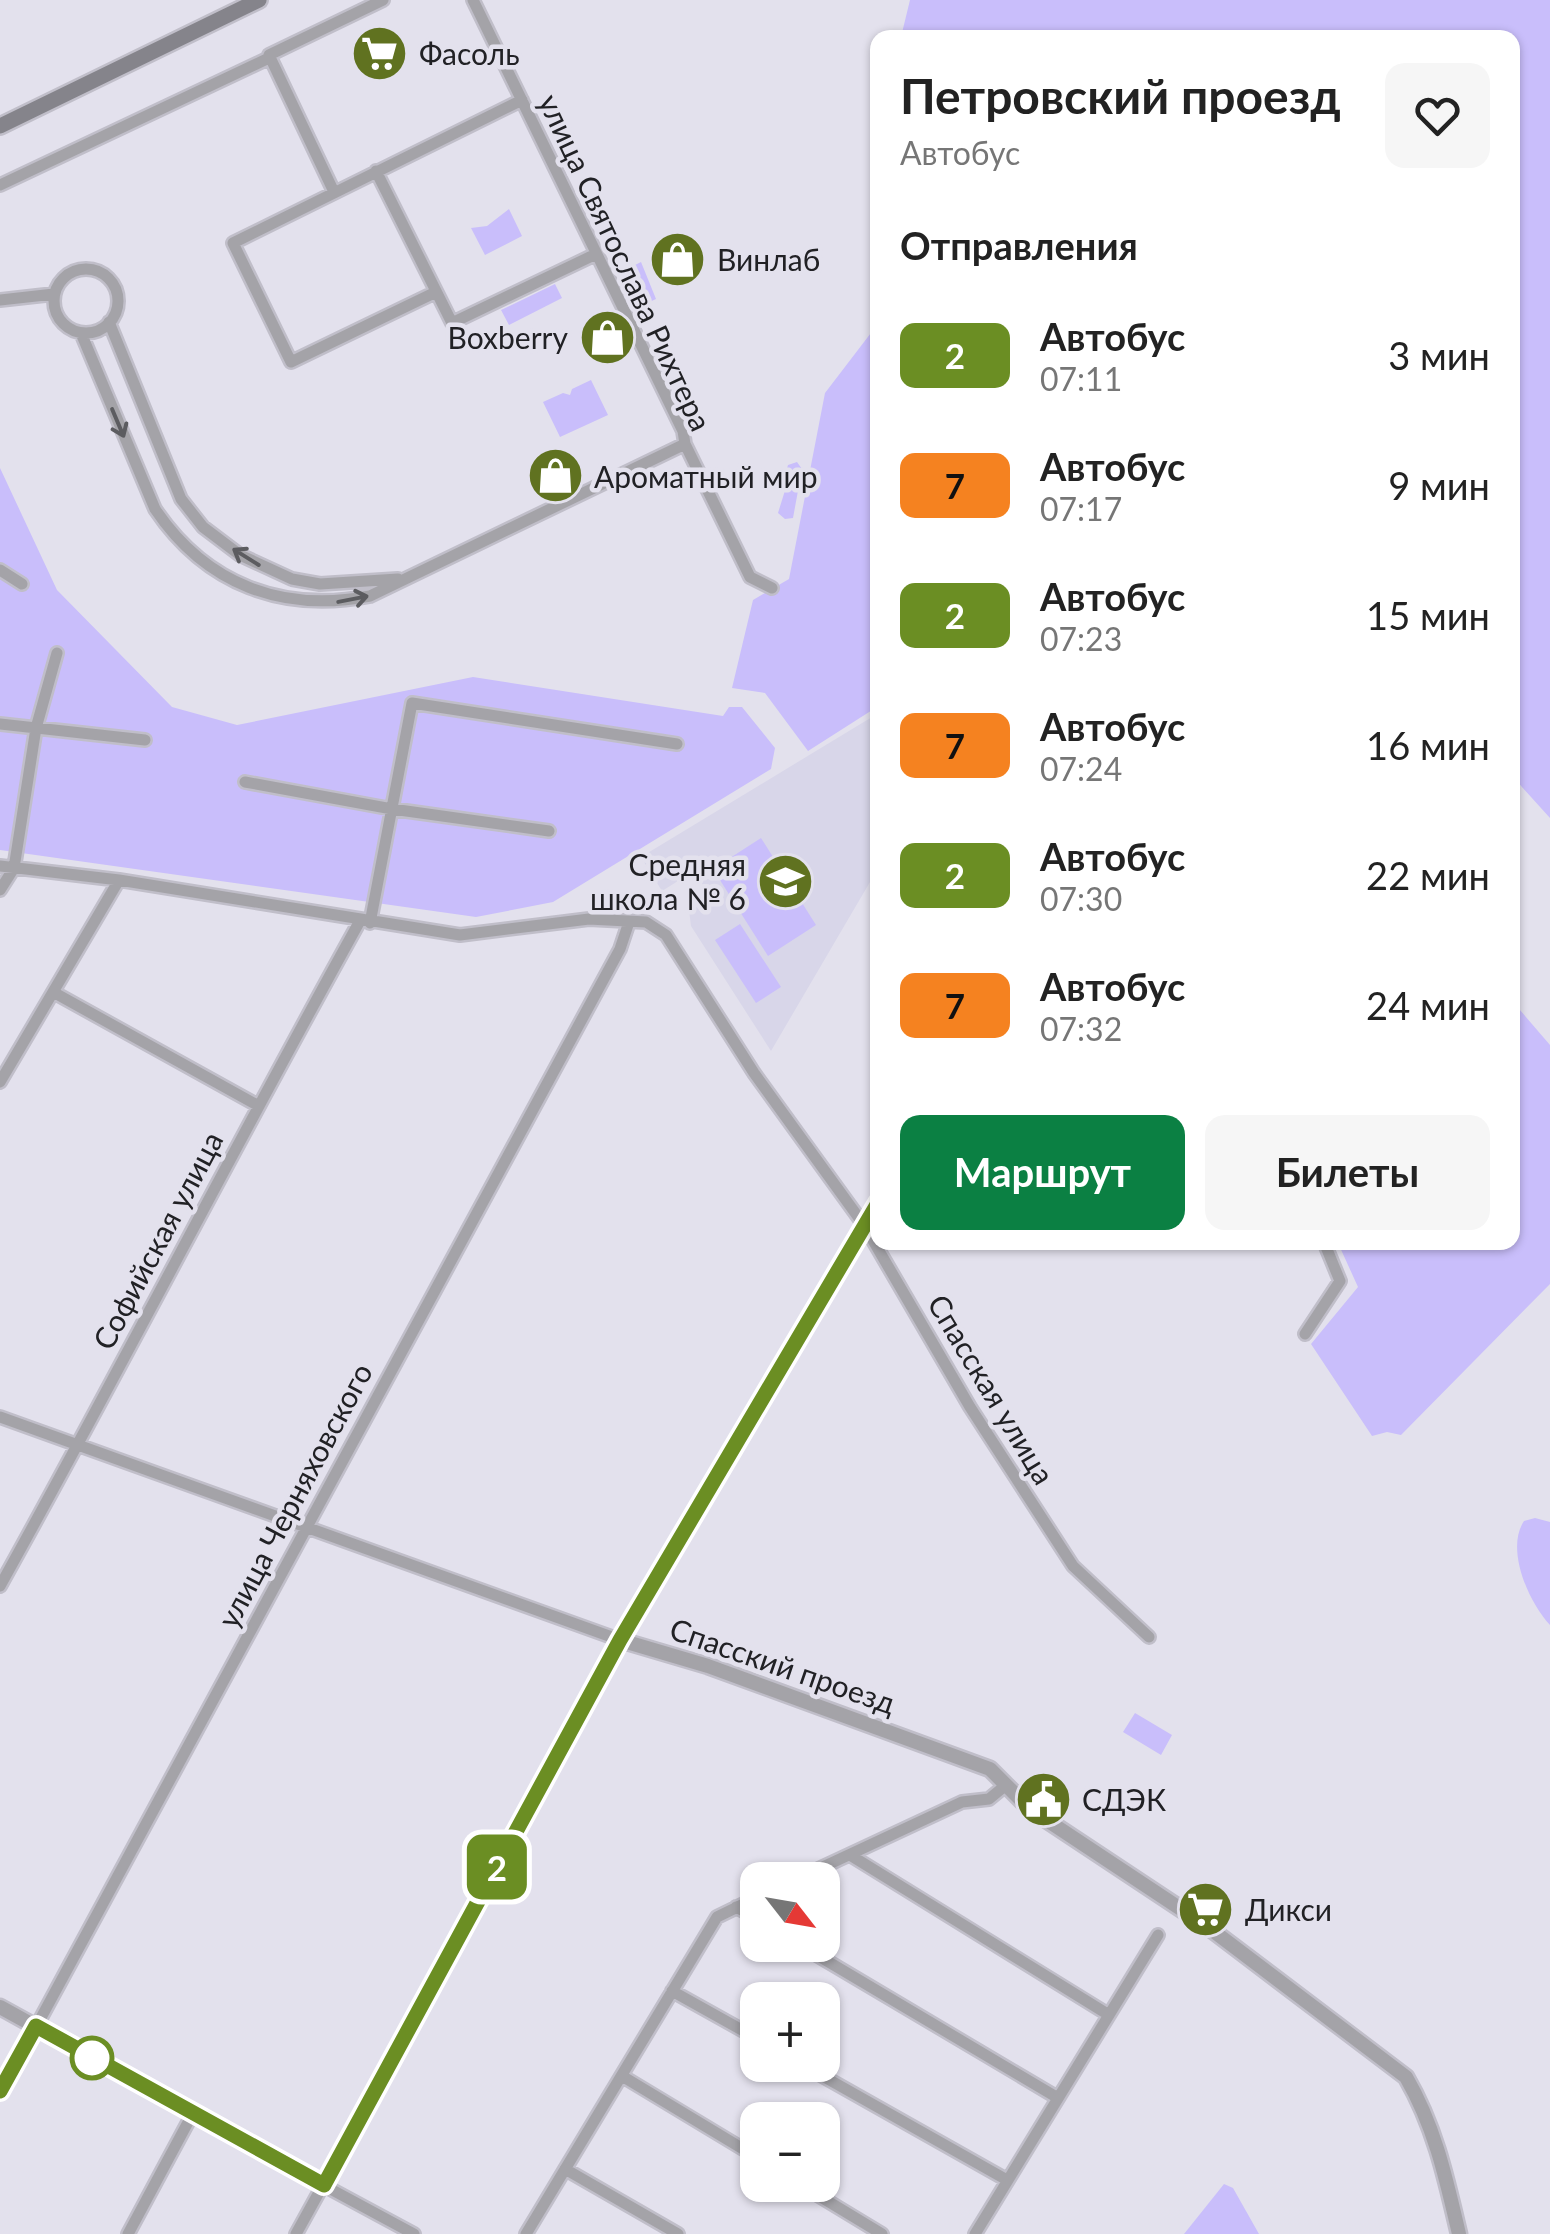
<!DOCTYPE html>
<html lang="ru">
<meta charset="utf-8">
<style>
body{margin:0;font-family:Lato,sans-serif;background:#f6f6f6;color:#222;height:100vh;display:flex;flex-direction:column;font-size:38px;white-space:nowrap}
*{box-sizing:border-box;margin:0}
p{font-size:32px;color:#767676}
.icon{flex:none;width:55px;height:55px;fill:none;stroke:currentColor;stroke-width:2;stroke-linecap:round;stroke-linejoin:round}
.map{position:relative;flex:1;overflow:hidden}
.details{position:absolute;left:870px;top:30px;width:650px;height:1220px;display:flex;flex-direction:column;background:#fff;border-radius:20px;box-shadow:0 2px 8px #0004}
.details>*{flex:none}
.badge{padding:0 20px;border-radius:15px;font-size:35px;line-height:65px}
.needle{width:65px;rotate:121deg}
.tools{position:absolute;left:740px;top:1862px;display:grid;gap:20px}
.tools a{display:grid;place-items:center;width:100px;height:100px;border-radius:20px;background:#fff;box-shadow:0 2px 8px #0004;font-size:50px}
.map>.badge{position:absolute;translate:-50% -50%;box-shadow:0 0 0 5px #fff}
h2{padding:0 30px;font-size:38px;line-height:90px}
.round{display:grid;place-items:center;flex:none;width:105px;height:105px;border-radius:20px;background:#f6f6f6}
.head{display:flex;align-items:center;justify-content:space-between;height:170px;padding:0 30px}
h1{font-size:48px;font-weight:700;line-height:75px}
.primary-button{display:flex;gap:20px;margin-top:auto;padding:20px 30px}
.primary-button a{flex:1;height:115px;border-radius:20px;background:#0b8043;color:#fff;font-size:40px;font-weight:700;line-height:115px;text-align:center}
.primary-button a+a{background:#f6f6f6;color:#222}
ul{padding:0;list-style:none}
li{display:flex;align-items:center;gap:30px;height:130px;padding:0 30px}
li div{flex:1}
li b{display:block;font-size:38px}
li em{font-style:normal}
li .badge{min-width:110px;font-weight:700;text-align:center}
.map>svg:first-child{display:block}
.built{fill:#d8d6e9}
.green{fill:#c9befb}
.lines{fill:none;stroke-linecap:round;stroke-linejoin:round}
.minor-casing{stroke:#c0bec9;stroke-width:16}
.tertiary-casing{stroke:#c0bec9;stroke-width:19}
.secondary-casing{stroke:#c0bec9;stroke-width:20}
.minor{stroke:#a4a3a8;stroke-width:11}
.tertiary{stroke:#a4a3a8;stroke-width:14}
.secondary{stroke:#85848b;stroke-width:15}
.oneway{stroke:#5c5c60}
.line-casing{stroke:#fff;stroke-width:22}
.line{stroke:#6b8e23;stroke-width:15}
.stop-dot{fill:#fff;stroke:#6b8e23;stroke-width:5}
.labels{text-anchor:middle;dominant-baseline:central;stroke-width:9;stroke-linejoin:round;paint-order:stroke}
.poi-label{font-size:30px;fill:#212125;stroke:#e3e1ed;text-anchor:start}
.street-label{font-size:30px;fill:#212125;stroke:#e3e1ed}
</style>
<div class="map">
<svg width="1550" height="2234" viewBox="0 0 1550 2234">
<rect width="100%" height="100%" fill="#e3e1ed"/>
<path class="built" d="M877,714V870L771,1051L691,926L689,910L711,898L694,871L662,891L641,857Z"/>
<path class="green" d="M910,0H1550V818L1513,777L1512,38L901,37Z
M509,209L522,236L485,255L471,228L487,226Z
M641,262L656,299L636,308L619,273Z
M555,284L562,298L509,325L501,310Z
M877,325V707L808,751L765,693L732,688L753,600L789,579L825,393Z
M591,380L608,415L560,437L543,402L563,393L570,395L572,389Z
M797,462L802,469L793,518L785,519L778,513L787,484L784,478L788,465Z
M0,468L57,590L172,707L237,725L473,677L723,716L729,707H742L775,748L771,769L553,902L476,917L0,850Z
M761,838L816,925L768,956L713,869Z
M740,924L781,987L756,1003L715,940Z
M1513,1002L1550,1045V1284L1401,1435L1387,1432L1372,1436L1311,1344L1358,1287L1338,1243L1512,1242Z
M1535,1518L1550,1522V1625C1529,1603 1505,1549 1524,1521Z
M1135,1713L1172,1735L1161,1755L1123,1732Z
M1224,2184L1233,2188L1259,2234H1184Z"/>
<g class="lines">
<defs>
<path id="minor" d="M473,0L683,431L685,444L750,577L772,588
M376,171L452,323L596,254
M0,185L269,58
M334,192L269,55L383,0
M54 301a32 32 0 1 1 64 0a32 32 0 1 1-64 0Z
M436,292L291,362L233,243L522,100
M0,300L54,294
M109,322L181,499L203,527L240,555L292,579L320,584L398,579
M81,333L155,509C206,585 283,613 370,596L685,444
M0,570L22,584
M0,724L145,740
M245,782L392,809L549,831
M0,866L119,880L460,935L589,919L646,922L666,935L754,1073L864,1225L970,1407L1073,1566L1149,1637
M0,890L14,868L36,728L57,653
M370,923L412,703L677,744
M53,992L257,1105
M0,1082L119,880
M1305,1334L1340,1281L1324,1242
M0,1417L620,1640L878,1203
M0,1586C123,1365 238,1140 361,919
M850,1855L1109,2015
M795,1880L962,1802L989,1799L1006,1785
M736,1907L758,1919
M800,1945L1058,2098
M672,1991L758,2039
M36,2027L620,949L629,922
M803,2065L1007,2180
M622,2076L758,2158
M565,2169L678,2234
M801,2185L882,2234
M128,2234L193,2113
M296,2234L323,2185L414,2234
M526,2234L717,1917L758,1897
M975,2234L1158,1935"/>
<path id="tertiary" d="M0,2007L323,2185L620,1640L708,1666L990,1769L1030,1809L1208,1927L1406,2077C1435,2127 1446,2178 1459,2234
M0,2091L36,2027"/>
<path id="secondary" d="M0,126L259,0"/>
</defs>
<use href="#minor" class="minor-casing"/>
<use href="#tertiary" class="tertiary-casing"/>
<use href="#secondary" class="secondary-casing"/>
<use href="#minor" class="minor"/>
<use href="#tertiary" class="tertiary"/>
<use href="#secondary" class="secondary"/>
</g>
<defs><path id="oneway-shaft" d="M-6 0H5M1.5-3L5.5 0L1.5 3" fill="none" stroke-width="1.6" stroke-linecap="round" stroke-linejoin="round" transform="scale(2.5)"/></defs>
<g class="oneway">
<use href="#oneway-shaft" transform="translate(118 423) rotate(67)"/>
<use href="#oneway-shaft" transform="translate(246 557) rotate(-148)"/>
<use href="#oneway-shaft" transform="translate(353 599) rotate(-11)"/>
</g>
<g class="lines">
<defs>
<path id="line" d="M0,2091L36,2026L324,2185L620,1640L878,1203"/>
</defs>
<use href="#line" class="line-casing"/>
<use href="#line" class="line"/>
</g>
<defs>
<symbol id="supermarket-disc" viewBox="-11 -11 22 22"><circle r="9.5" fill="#607220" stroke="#e3e1ed"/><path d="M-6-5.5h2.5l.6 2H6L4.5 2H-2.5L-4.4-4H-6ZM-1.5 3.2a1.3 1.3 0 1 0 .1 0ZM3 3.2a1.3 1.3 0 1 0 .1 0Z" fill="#fff"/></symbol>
<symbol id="shop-disc" viewBox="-11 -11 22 22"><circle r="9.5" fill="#607220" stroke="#e3e1ed"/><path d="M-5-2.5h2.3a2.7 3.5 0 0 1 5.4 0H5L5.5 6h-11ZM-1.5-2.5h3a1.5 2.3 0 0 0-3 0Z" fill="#fff"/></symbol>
<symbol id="school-disc" viewBox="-11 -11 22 22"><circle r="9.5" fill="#607220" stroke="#e3e1ed"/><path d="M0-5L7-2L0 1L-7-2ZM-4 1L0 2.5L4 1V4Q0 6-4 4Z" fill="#fff"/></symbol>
<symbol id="civic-disc" viewBox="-11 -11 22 22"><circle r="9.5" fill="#607220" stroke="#e3e1ed"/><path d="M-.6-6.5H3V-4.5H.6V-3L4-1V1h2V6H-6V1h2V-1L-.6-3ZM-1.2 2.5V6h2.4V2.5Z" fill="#fff"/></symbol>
</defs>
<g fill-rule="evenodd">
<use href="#supermarket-disc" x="348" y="22" width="63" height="63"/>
<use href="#shop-disc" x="646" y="228" width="63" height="63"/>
<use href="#shop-disc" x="576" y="306" width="63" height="63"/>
<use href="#shop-disc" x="524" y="444" width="63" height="63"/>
<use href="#school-disc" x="754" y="850" width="63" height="63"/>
<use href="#civic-disc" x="1012" y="1768" width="63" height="63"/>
<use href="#supermarket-disc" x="1174" y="1878" width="63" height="63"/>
</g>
<circle class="stop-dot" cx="92" cy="2058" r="20"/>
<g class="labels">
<g class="poi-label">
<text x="419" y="53">Фасоль</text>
<text x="717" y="259">Винлаб</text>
<text x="568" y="337" text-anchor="end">Boxberry</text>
<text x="594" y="476">Ароматный мир</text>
<text x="746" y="864" text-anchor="end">Средняя<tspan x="746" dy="34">школа № 6</tspan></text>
<text x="1082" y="1799">СДЭК</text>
<text x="1245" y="1909">Дикси</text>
</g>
<g class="street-label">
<text transform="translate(626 262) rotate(65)">улица Святослава Рихтера</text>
<text transform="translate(157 1240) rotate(-62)">Софийская улица</text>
<text transform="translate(992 1389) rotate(59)">Спасская улица</text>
<text transform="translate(294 1495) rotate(-62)">улица Черняховского</text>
<text transform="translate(783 1665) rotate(19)">Спасский проезд</text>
</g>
</g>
</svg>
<div class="tools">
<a><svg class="needle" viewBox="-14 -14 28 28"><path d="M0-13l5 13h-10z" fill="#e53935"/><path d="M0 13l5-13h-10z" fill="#767676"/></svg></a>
<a>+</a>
<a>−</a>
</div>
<b class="badge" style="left:497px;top:1867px;background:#6b8e23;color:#fff">2</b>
<section class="details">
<div class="head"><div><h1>Петровский проезд</h1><p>Автобус</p></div><a class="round"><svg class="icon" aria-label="heart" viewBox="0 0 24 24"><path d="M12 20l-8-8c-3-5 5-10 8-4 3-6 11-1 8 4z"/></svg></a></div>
<h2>Отправления</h2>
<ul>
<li><span class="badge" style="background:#6b8e23;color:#fff">2</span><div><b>Автобус</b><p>07:11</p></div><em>3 мин</em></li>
<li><span class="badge" style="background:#f58220;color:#111">7</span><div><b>Автобус</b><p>07:17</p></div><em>9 мин</em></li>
<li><span class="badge" style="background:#6b8e23;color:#fff">2</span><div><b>Автобус</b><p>07:23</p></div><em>15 мин</em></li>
<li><span class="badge" style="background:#f58220;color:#111">7</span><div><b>Автобус</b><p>07:24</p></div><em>16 мин</em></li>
<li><span class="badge" style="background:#6b8e23;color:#fff">2</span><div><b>Автобус</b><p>07:30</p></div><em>22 мин</em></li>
<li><span class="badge" style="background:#f58220;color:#111">7</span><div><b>Автобус</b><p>07:32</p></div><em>24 мин</em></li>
</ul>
<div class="primary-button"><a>Маршрут</a><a>Билеты</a></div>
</section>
</div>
